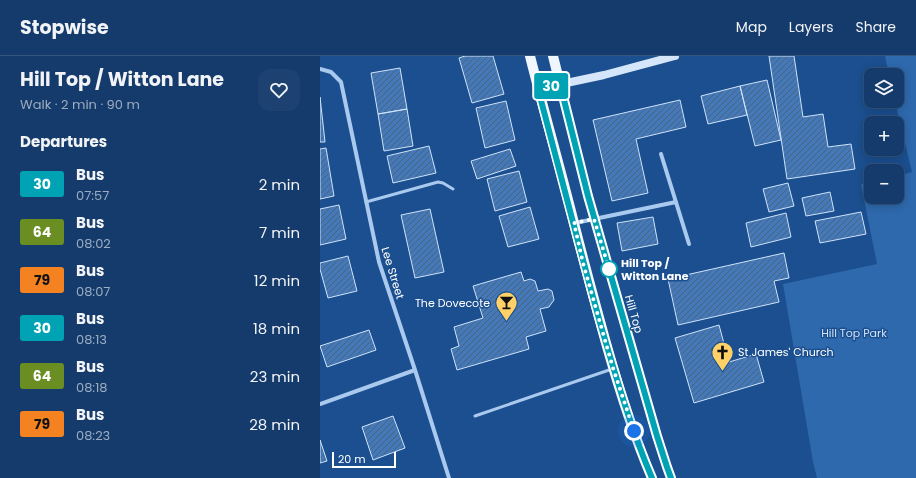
<!DOCTYPE html>
<meta charset="utf-8">
<style>
body{margin:0;font-family:Poppins,sans-serif;background:#1d4271;color:#f1f3f6;height:100vh;display:flex;flex-direction:column;font-size:15px;white-space:nowrap}
*{box-sizing:border-box;margin:0}
p{font-size:13px;color:#9dadc1}
.icon{flex:none;width:22px;height:22px;fill:none;stroke:currentColor;stroke-width:2;stroke-linecap:round;stroke-linejoin:round}
.map{position:relative;flex:1;overflow:hidden}
.panel{display:flex;flex-direction:column;background:#143b6b;width:320px}
.panel>*{flex:none}
.badge{padding:0 8px;border-radius:3px;font-size:14px;line-height:26px}
.tools{position:absolute;left:544px;top:12px;display:grid;gap:8px}
.tools a{display:grid;place-items:center;width:40px;height:40px;border-radius:8px;background:#143b6b;box-shadow:0 2px 10px #0003,0 0 0 1px #33557e;font-size:20px}
.scale{position:absolute;left:12px;bottom:10px;width:64px;box-sizing:border-box;padding-left:4px;border:2px solid #fff;border-top:0;font-size:11px;line-height:14px;white-space:nowrap;color:#fff;-webkit-text-stroke:3px #1b4f8f;paint-order:stroke}
.you{position:absolute;width:20px;height:20px;margin:-10px;border:3px solid #fff;border-radius:50%;background:#1a73e8;box-shadow:0 0 0 6px #1a73e833}
.map>.badge{position:absolute;translate:-50% -50%;box-shadow:0 0 0 2px #fff}
h2{padding:0 20px;font-size:15px;line-height:36px}
.round{display:grid;place-items:center;flex:none;width:42px;height:42px;border-radius:12px;background:#1d4271}
.summary{display:flex;align-items:center;justify-content:space-between;height:68px;padding:0 20px}
h1{font-size:19px;font-weight:700;line-height:30px}
ul{padding:0;list-style:none}
li{display:flex;align-items:center;gap:12px;height:48px;padding:0 20px}
li div{flex:1}
li b{display:block;font-size:15px}
li em{font-style:normal}
li .badge{min-width:44px;font-weight:700;text-align:center}
header{display:flex;align-items:center;gap:24px;box-sizing:border-box;height:56px;padding:0 20px;background:#143b6b;border-bottom:1px solid #33557e}
header strong{font-size:19px}
nav{display:flex;gap:22px;margin-inline-start:auto;font-size:14px}
main{display:flex;flex:1;min-height:0}
.map>svg:first-child{display:block}
.green{fill:#2e69ad}
.building{fill:url(#building-hatch);stroke:#cfe3fa}
.lines{fill:none;stroke-linecap:round;stroke-linejoin:round}
.lane{stroke:#a9c9ee;stroke-width:3}
.street{stroke:#a9c9ee;stroke-width:4}
.secondary{stroke:#d6e6fa;stroke-width:8}
.primary{stroke:#f0f6ff;stroke-width:10}
.line-casing{stroke:#fff;stroke-width:9}
.line{stroke:#00a3b4;stroke-width:6}
.walk{stroke:#fff;stroke-width:4;stroke-dasharray:0 7.2}
.stop-dot{fill:#fff;stroke:#00a3b4;stroke-width:2}
.labels{text-anchor:middle;dominant-baseline:central;stroke-width:3;stroke-linejoin:round;paint-order:stroke}
.stop-label{font-size:11px;font-weight:bold;fill:#fff;stroke:#1b4f8f;text-anchor:start}
.street-label{font-size:11px;fill:#fff;stroke:#1b4f8f}
.poi-label{font-size:11px;fill:#fff;stroke:#1b4f8f;text-anchor:end}
.park-label{font-size:11px;fill:#cfe3fa;stroke:#1b4f8f}
</style>
<header>
<strong>Stopwise</strong>
<nav><a>Map</a><a>Layers</a><a>Share</a></nav>
</header>
<main>
<section class="panel">
<div class="summary"><div><h1>Hill Top / Witton Lane</h1><p>Walk · 2 min · 90 m</p></div><a class="round"><svg class="icon" aria-label="heart" viewBox="0 0 24 24"><path d="M12 20l-8-8c-3-5 5-10 8-4 3-6 11-1 8 4z"/></svg></a></div>
<h2>Departures</h2>
<ul>
<li><span class="badge" style="background:#00a3b4;color:#fff">30</span><div><b>Bus</b><p>07:57</p></div><em>2 min</em></li>
<li><span class="badge" style="background:#6b8e23;color:#fff">64</span><div><b>Bus</b><p>08:02</p></div><em>7 min</em></li>
<li><span class="badge" style="background:#f58220;color:#111">79</span><div><b>Bus</b><p>08:07</p></div><em>12 min</em></li>
<li><span class="badge" style="background:#00a3b4;color:#fff">30</span><div><b>Bus</b><p>08:13</p></div><em>18 min</em></li>
<li><span class="badge" style="background:#6b8e23;color:#fff">64</span><div><b>Bus</b><p>08:18</p></div><em>23 min</em></li>
<li><span class="badge" style="background:#f58220;color:#111">79</span><div><b>Bus</b><p>08:23</p></div><em>28 min</em></li>
</ul>
</section>
<div class="map">
<svg width="596" height="422" viewBox="0 0 596 422">
<defs>
<pattern id="building-hatch" width="6" height="6" patternUnits="userSpaceOnUse"><rect width="6" height="6" fill="#4478b7"/><path d="M-1 1l2-2M0 6l6-6M5 7l2-2" fill="none" stroke="#486282"/></pattern>
</defs>
<rect width="100%" height="100%" fill="#1b4f8f"/>
<path class="green" d="M565,0H596V422H497L493,406L463,228L557,208L541,128L551,126V141H577V120L592,116L575,45H577V19H569Z"/>
<path class="building" d="M145,0H173L184,38L152,47L139,2Z
M449,0H474L483,61L503,58L508,91L531,88L535,113L467,123Z
M80,12L87,53L58,58L51,17Z
M447,24L461,84L435,90L420,30Z
M420,30L427,59L388,68L381,40Z
M0,41L5,86H0Z
M360,44L366,71L316,83L328,137L292,145L273,64Z
M186,45L195,84L165,92L156,52Z
M87,53L93,90L64,95L58,58Z
M109,90L116,117L73,127L67,100Z
M6,92L14,140L0,143V93Z
M190,93L196,110L157,123L151,105Z
M199,115L207,146L175,155L167,123Z
M468,127L474,150L449,156L443,133Z
M510,136L514,155L486,160L482,142Z
M19,149L26,183L0,189V153Z
M210,151L219,183L188,191L179,160Z
M110,153L124,216L95,222L81,159Z
M541,156L546,178L500,187L495,165Z
M466,157L471,181L431,191L426,167Z
M333,161L338,188L302,195L297,167Z
M464,197L469,222L454,225L459,246L358,269L348,223Z
M28,200L37,235L8,242L0,213V207Z
M201,216L204,225L210,223L215,225L218,235L228,233L232,235L234,244L231,248L229,251L220,253L226,275L206,281L209,293L137,314L131,293L139,290L134,271L163,262L153,230Z
M399,269L409,306L436,298L444,326L374,347L355,282Z
M49,274L56,294L7,311L0,290Z
M73,360L85,392L53,404L42,371Z
M0,384L7,405L0,407Z"/>
<g class="lines">
<path class="lane" d="M46,146L118,126L123,127L133,133
M155,360L292,313"/>
<path class="street" d="M0,13L11,16L21,26L59,206L95,314L129,422
M341,98L369,188
M255,167L356,146
M0,348L95,314"/>
<path class="secondary" d="M218,33L284,19L355,0"/>
<path class="primary" d="M210,0C224,56 240,111 254,167C264,207 275,247 286,287C299,333 313,378 332,422
M233,0L268,140L337,380L347,411L351,422"/>
</g>
<g class="lines">
<defs>
<path id="line" d="M332,422C311,373 296,321 281,270C259,191 239,112 218,33L240,28L268,140L337,380L347,411L351,422"/>
</defs>
<use href="#line" class="line-casing"/>
<use href="#line" class="line"/>
<path class="walk" d="M289,213L274,163L254,167L263,207L293,312L314,375"/>
</g>
<defs>
<symbol id="bar-pin" viewBox="-11 -11 22 30"><path d="M0 17L-7.5 6A9.5 9.5 0 1 1 7.5 6Z" fill="#ffd166" stroke="#1b4f8f"/><path d="M-6-5H6L.8 .8V4.5H3.5V6h-7V4.5H-.8V.8Z" fill="#111"/></symbol>
<symbol id="church-pin" viewBox="-11 -11 22 30"><path d="M0 17L-7.5 6A9.5 9.5 0 1 1 7.5 6Z" fill="#ffd166" stroke="#1b4f8f"/><path d="M-1.2-6h2.4v3.5h3.3v2.4h-3.3V6h-2.4V-.1h-3.3v-2.4h3.3Z" fill="#111"/></symbol>
</defs>
<g fill-rule="evenodd">
<use href="#bar-pin" x="174" y="234" width="25" height="34"/>
<use href="#church-pin" x="390" y="284" width="25" height="34"/>
</g>
<circle class="stop-dot" cx="289" cy="213" r="8"/>
<g class="labels">
<g class="stop-label">
<text x="301" y="207">Hill Top /<tspan x="301" dy="13">Witton Lane</tspan></text>
</g>
<g class="street-label">
<text transform="translate(73 217) rotate(73)">Lee Street</text>
<text transform="translate(314 258) rotate(74)">Hill Top</text>
</g>
<g class="poi-label">
<text x="170" y="247">The Dovecote</text>
<text x="418" y="296" text-anchor="start">St James' Church</text>
</g>
<g class="park-label">
<text x="534" y="277">Hill Top Park</text>
</g>
</g>
</svg>
<div class="tools">
<a><svg class="icon" aria-label="layers" viewBox="0 0 24 24"><path d="M12 4l9 5-9 5-9-5zM3 14l9 5 9-5"/></svg></a>
<a>+</a>
<a>−</a>
</div>
<div class="scale">20 m</div>
<div class="you" style="left:314px;top:375px"></div>
<b class="badge" style="left:231px;top:30px;background:#00a3b4;color:#fff">30</b>
</div>
</main>
